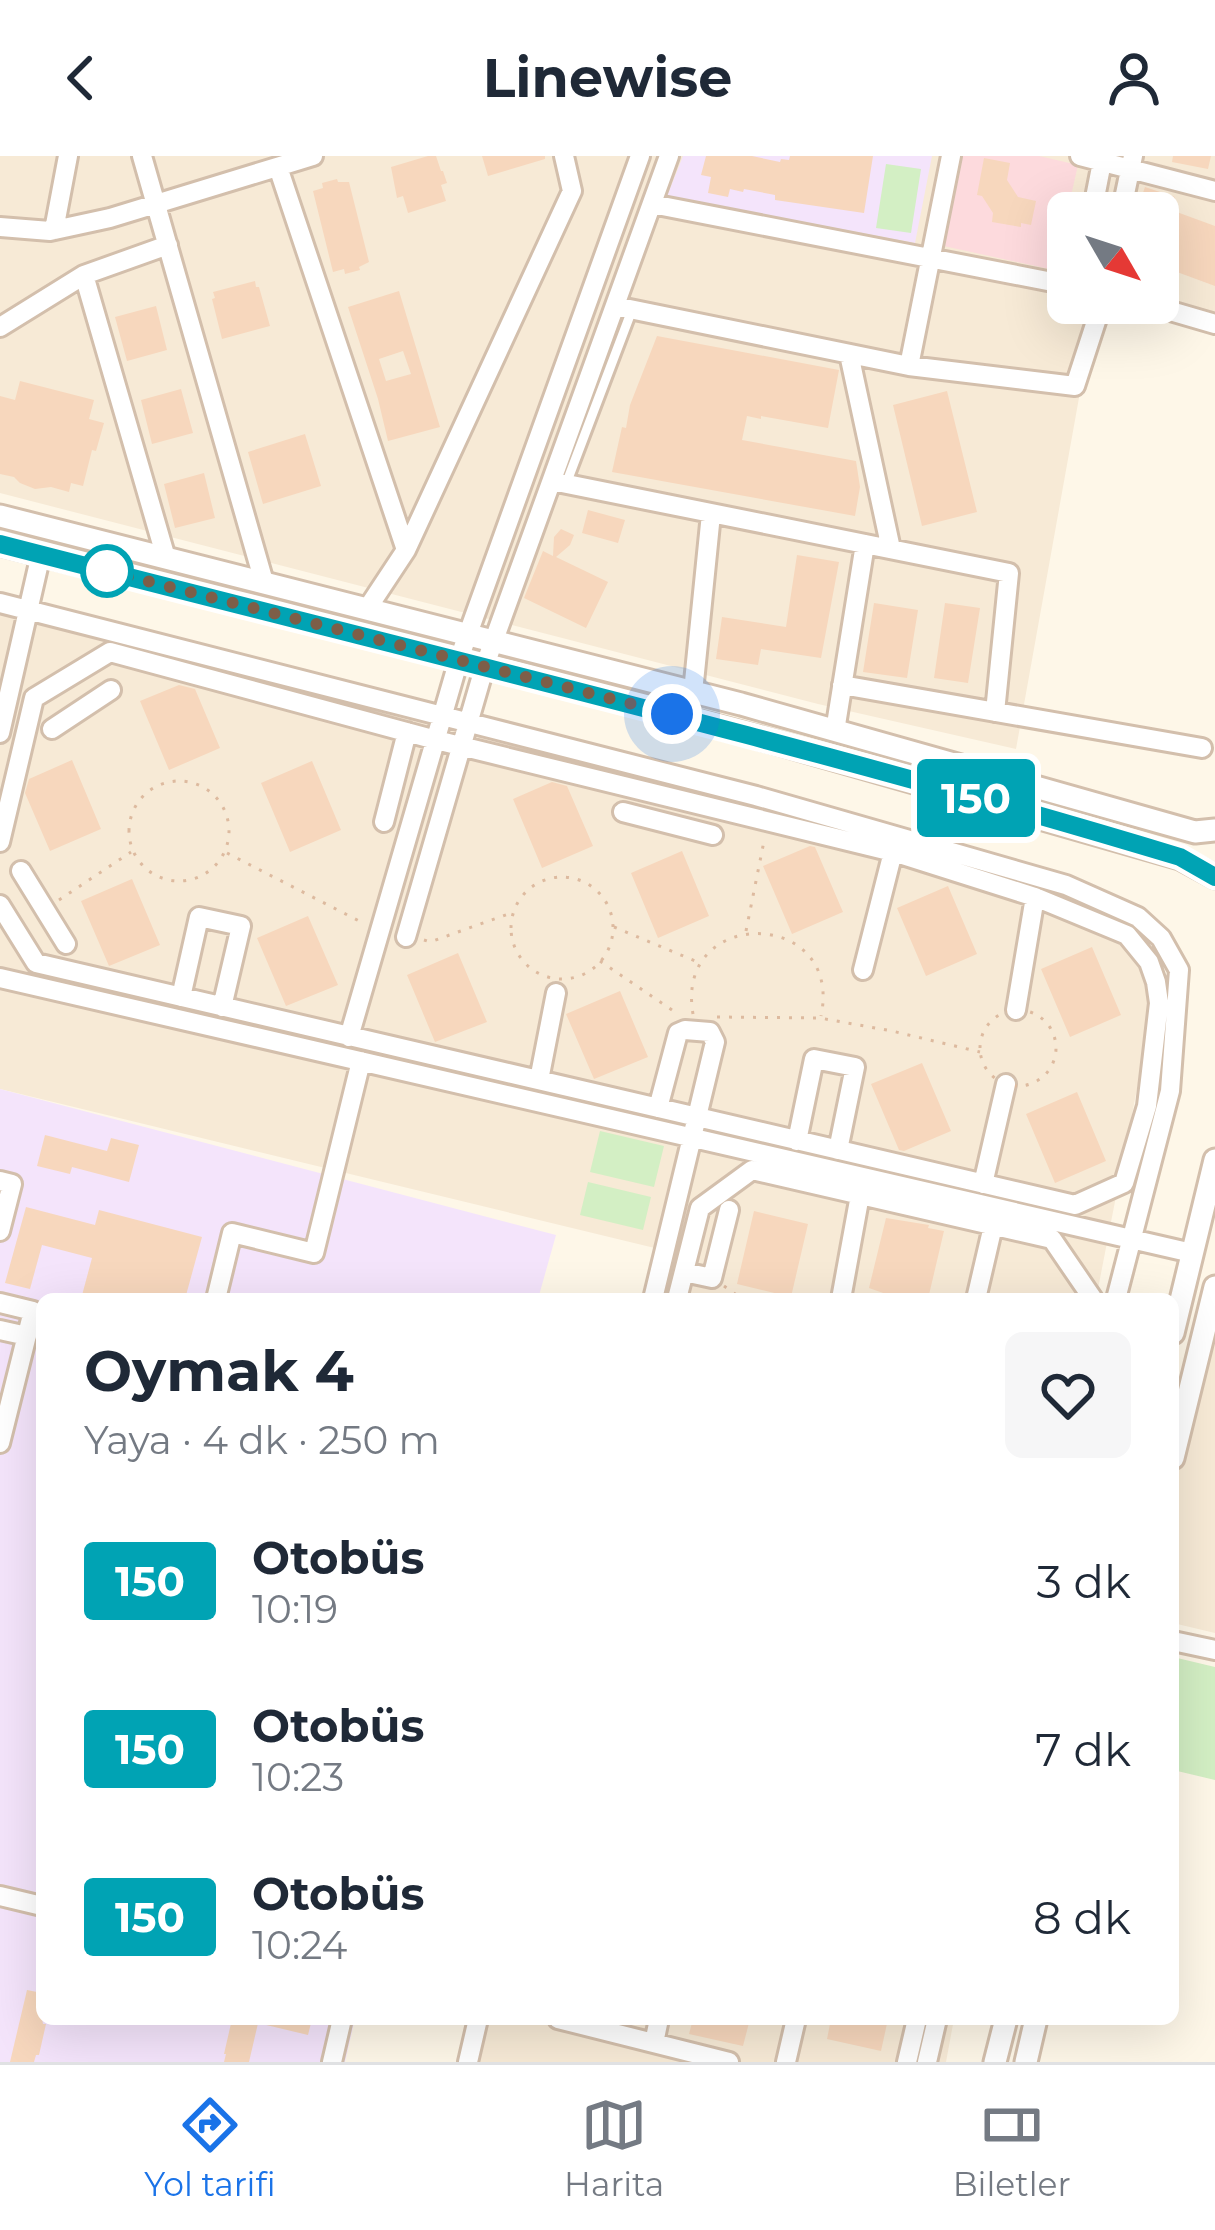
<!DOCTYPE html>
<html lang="tr">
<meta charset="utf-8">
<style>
body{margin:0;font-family:Montserrat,sans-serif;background:#f6f6f7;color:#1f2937;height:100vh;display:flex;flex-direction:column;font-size:45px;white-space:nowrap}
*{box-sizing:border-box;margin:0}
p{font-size:39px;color:#747a83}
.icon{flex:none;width:66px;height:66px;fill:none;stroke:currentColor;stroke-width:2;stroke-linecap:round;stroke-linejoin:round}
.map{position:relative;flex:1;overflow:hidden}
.panel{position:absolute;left:36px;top:1137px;width:1143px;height:732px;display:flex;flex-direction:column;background:#fff;border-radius:18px;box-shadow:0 12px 48px #0002}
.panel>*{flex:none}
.badge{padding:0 24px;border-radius:9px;font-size:42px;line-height:78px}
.needle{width:78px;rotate:129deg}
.fabs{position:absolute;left:1047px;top:36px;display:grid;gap:24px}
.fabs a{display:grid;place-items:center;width:132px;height:132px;border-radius:18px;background:#fff;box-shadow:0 12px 48px #0002;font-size:60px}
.you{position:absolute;width:60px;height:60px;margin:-30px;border:9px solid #fff;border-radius:50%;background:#1a73e8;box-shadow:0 0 0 18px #1a73e833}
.map>.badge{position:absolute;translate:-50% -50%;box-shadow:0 0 0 6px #fff}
.round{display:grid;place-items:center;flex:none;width:126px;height:126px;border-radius:18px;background:#f6f6f7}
.headline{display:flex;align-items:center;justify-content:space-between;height:204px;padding:0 48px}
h1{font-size:57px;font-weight:700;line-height:90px}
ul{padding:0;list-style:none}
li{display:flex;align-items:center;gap:36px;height:168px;padding:0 48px}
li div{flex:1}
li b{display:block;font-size:45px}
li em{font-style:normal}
li .badge{min-width:132px;font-weight:700;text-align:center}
header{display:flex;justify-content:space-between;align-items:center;height:156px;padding:0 48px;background:#fff;font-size:54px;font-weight:700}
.tab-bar{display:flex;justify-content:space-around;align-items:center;height:168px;border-top:3px solid #e0e1e3;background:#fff;font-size:33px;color:#747a83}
.tab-bar a{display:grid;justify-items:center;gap:6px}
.tab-bar .on{color:#1a73e8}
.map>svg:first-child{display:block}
.residential{fill:#f7ead6}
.education{fill:#f4e4fb}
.medical{fill:#fddadd}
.green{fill:#d3efc4}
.building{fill:#f7d7bd;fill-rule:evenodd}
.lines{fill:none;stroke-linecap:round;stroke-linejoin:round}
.service-casing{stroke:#d3bfac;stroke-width:15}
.minor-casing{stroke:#d3bfac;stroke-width:24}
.tertiary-casing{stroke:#d3bfac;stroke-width:27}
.path{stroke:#ddba9f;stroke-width:3;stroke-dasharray:3 9;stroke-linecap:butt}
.service{stroke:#fff;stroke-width:9}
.minor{stroke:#fff;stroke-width:18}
.tertiary{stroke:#fff;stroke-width:21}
.line-casing{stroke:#fff;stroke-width:27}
.line{stroke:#00a3b4;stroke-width:18}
.walk{stroke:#7d5e48;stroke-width:12;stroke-dasharray:0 21.6}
.stop-dot{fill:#fff;stroke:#00a3b4;stroke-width:6}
</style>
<header><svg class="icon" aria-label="back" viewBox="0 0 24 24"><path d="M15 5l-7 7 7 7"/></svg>Linewise<svg class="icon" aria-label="person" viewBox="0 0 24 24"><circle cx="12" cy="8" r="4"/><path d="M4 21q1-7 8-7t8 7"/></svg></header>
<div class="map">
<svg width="1215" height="1906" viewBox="0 0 1215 1906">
<rect width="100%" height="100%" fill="#fef7e8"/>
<path class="residential" d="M0,0H1215V166L1158,147V57H1068V147H1096L1016,593L818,548L0,337Z
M0,450L772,649L1094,747L1158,825L1096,1143H656L667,1095L0,933Z
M1215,1156V1477L1173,1467V1327Z
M472,1863H954L946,1906H461Z"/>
<path class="education" d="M683,0H932L915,87L667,40Z
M0,933L556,1079L538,1143H42V1863H355L345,1906H0Z"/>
<path class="medical" d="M959,0H1039L1078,9L1054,114L939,89Z"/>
<path class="green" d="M886,8L921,13L911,77L876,72Z
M600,975L664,990L654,1031L590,1016Z
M588,1026L651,1041L643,1074L580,1059Z
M1173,1501L1215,1511V1624L1173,1614Z"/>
<path class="building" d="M428,0H436L441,15H443L447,27L441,29L446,45L408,57L403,40L397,42L391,11Z
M482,0H545V3L488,20Z
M706,0H752L780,6L781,3L789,4L790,0H873L864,57L775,44V39L744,33L743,36L730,33L728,41L708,37L711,21L701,19Z
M1173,0H1211L1208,13L1172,6Z
M984,2L1010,7L1007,24L1018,41L1036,45L1031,69L1021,67V71L992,66L993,57L982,40L977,39Z
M337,23L338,26H349L369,106L359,111L360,114L345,118L344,113L333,116L313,35L323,32L322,27Z
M1145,31L1175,41L1168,61L1138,51Z
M1174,55L1215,70V130L1158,109V97Z
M255,125L256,131H259L270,170L222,183L212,143L215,142L213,136Z
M399,135L440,271L388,285L378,243L348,151ZM403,195L411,218L386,225L379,203Z
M156,150L167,194L127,205L115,161Z
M657,180L839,214L828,272L761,260V263L747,260L742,284L856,305L860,331L855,360L612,316L622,271L626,272L630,249Z
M20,225L94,244L89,263L104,267L96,295L92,294L83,330L71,327L69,336L51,331L35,333L20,327L14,321L0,318V240L15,244Z
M181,233L193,277L152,288L141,244Z
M947,235L977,356L922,370L893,249Z
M305,278L321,330L263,348L248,296Z
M204,317L215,362L175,372L164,328Z
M588,354L625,364L618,387L582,377Z
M561,373L574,379L570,389L556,401L608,426L586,472L524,442L543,395L553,400L554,381Z
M797,399L839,406L821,502L761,493L758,509L716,503L722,461L786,471Z
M874,447L918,454L907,522L863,516Z
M945,447L980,452L968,527L934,522Z
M179,529L195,533L220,592L169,614L140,545Z
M72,604L101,673L50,695L25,637L29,623Z
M312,605L341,674L290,696L261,627Z
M552,626L567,630L593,690L542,712L513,643Z
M810,690L815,691L843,756L792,778L763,710Z
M682,695L709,760L658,782L631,717Z
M132,723L160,789L109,810L81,745Z
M948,730L977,798L926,820L897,752Z
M308,760L338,829L286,850L257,782Z
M1092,791L1121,859L1070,881L1041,813Z
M458,797L487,866L435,886L407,819Z
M620,835L648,901L594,923L566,858Z
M922,907L951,975L904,995L899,994L871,928Z
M1077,936L1106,1005L1055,1027L1026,958Z
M45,979L107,995L111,982L139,989L129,1026L72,1011L70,1018L37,1010Z
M26,1051L95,1069L99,1054L202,1081L185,1143H81L92,1102L42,1089L30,1133L5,1127Z
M754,1055L808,1068L791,1141L737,1128Z
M886,1062L929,1069L928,1072L944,1075L928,1143H900L869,1132Z
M27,1834L42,1837V1863L43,1868H46L39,1899H36L34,1906H10Z
M232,1863H259L249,1906H224L226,1898H224Z
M262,1863H312L308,1879L262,1868Z
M693,1863H750L743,1890L689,1878Z
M831,1863H888L881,1895L827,1883Z"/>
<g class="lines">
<defs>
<path id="service" d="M566,328L632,154"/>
<path id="minor" d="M142,0L264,426
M1080,0L1215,35
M278,11L406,394
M652,48L1068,129
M1092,57L1102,6
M1121,57L1133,0
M0,71L50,75L110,62L313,0
M54,74L68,0
M84,119L166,402
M1143,147L1215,168
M615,150L909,210L1075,230L1102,147
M0,171L84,119L168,89
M849,198L891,393
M909,210L951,0
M552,325L1009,417L995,556
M0,447L756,640L1066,729L1138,761L1161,782L1179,814L1170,935L1116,1143
M367,453L406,394L572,35L564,0
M842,529L1202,592
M693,536L711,358
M52,573L111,534
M835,575L865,388
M0,577L41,398
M623,656L713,679
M384,666L407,576
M0,686L34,542L110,496L436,584L893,696L1035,741L1127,779L1149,806L1156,826L1159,847L1147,950L1124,1027L1075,1049L36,807L0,749
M21,715L66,788
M406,781L485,509L669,0
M863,814L893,696
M0,822L1192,1097
M181,841L199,761L241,770L222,851
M1016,854L1035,741
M349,881L459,503L640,0
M539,924L556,837
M797,985L814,903L855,911L838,994
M0,1025L12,1028L0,1075
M983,1028L1006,928
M684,1116L712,1122L729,1054
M216,1143L232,1077L314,1097L361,905
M653,1143L715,886L710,876L685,874L678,877L658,952
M677,1143L700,1052L752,1014L1052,1083L1093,1143
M841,1143L860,1039
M976,1143L993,1070
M0,1147L33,1155L0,1287
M0,1174L27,1180
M1173,1485L1215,1494
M0,1740L42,1750
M558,1863L729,1906
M654,1887L659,1863
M332,1906L342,1863
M468,1906L478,1863
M786,1906L796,1863
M907,1906L917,1863
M927,1906L937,1863"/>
<path id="tertiary" d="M0,360L741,548L1195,676L1215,674
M0,388L510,515L753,580L1180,702L1215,721
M1173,1177L1215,1004
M1173,1302L1215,1131
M995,1906L1006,1863
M1026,1906L1036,1863"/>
</defs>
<use href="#service" class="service-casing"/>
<use href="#minor" class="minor-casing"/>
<use href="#tertiary" class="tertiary-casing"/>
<path class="path" d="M129 675a50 50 0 1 1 100 0a50 50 0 1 1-100 0Z
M227,697L363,767
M511 772a51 51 0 1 1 102 0a51 51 0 1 1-102 0Z
M59,744L131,696
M614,771L700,807
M746,775L764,685
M424,784L430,786L511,757
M600,805L678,858
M980 892a38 38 0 1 1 76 0a38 38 0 1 1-76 0Z
M693,858C674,749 844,752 821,860
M717,861L820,862L892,875L980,896
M724,1130L742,1143"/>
<use href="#service" class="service"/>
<use href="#minor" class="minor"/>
<use href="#tertiary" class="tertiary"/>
</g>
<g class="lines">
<defs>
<path id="line" d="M0,388C394,490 790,583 1180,701L1215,721"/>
</defs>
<use href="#line" class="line-casing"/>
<use href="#line" class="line"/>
<path class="walk" d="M107,415L672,558"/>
</g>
<circle class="stop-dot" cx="107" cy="415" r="24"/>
</svg>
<div class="fabs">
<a><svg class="needle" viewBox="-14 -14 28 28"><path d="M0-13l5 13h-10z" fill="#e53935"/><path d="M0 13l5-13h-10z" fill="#747a83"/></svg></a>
</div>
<div class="you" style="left:672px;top:558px"></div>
<b class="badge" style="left:976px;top:642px;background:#00a3b4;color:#fff">150</b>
<section class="panel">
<div class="headline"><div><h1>Oymak 4</h1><p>Yaya · 4 dk · 250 m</p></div><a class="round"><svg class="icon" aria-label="heart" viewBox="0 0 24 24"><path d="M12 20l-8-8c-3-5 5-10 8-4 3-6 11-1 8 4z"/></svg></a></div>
<ul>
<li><span class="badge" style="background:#00a3b4;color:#fff">150</span><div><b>Otobüs</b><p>10:19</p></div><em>3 dk</em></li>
<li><span class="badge" style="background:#00a3b4;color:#fff">150</span><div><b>Otobüs</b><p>10:23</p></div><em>7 dk</em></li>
<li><span class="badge" style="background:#00a3b4;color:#fff">150</span><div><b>Otobüs</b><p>10:24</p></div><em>8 dk</em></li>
</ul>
</section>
</div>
<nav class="tab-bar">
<a class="on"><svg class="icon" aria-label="directions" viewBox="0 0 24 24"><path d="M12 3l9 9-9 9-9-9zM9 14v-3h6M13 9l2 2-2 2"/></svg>Yol tarifi</a>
<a><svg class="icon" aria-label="map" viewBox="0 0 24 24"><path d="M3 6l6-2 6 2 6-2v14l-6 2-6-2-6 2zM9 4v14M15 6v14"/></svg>Harita</a>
<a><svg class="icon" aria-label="tickets" viewBox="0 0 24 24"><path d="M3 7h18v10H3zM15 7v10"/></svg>Biletler</a>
</nav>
